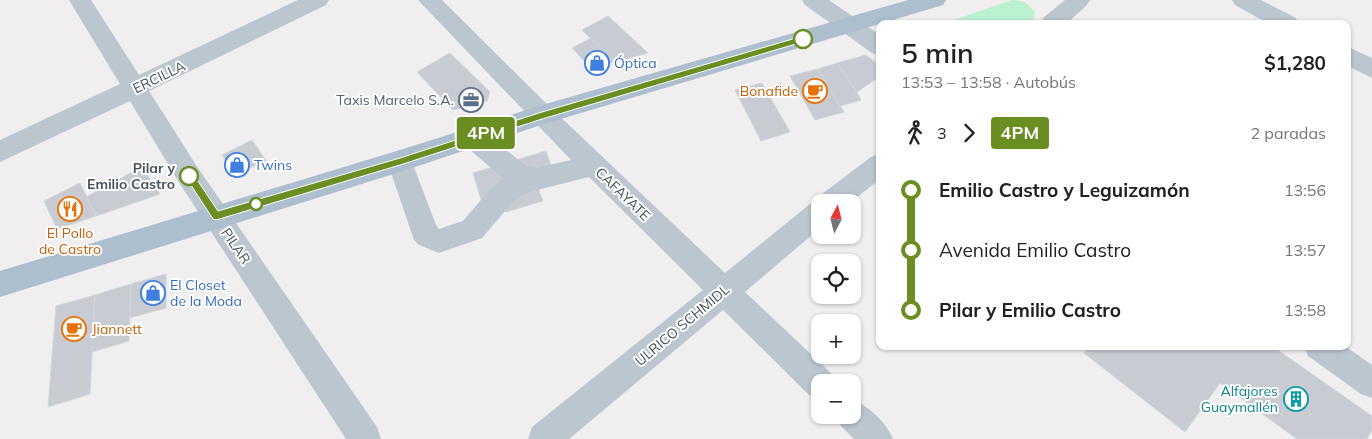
<!DOCTYPE html>
<html lang="es">
<meta charset="utf-8">
<style>
body{margin:0;font-family:Mulish,sans-serif;background:#f2f2f2;color:#202124;height:100vh;display:flex;flex-direction:column;font-size:19px;white-space:nowrap}
*{box-sizing:border-box;margin:0}
p{font-size:16px;color:#757577}
.icon{flex:none;width:28px;height:28px;fill:none;stroke:currentColor;stroke-width:2;stroke-linecap:round;stroke-linejoin:round}
.map{position:relative;flex:1;overflow:hidden}
.side{position:absolute;left:876px;top:20px;width:475px;height:330px;display:flex;flex-direction:column;background:#fff;border-radius:10px;box-shadow:0 1px 4px #0004}
.side>*{flex:none}
.badge{padding:0 10px;border-radius:4px;font-size:18px;line-height:32px}
.needle{width:32px;rotate:7deg}
.controls{position:absolute;left:811px;top:194px;display:grid;gap:10px}
.controls a{display:grid;place-items:center;width:50px;height:50px;border-radius:10px;background:#fff;box-shadow:0 1px 4px #0004;font-size:25px}
.map>.badge{position:absolute;translate:-50% -50%;box-shadow:0 0 0 2px #fff}
.legs{display:flex;align-items:center;gap:8px;height:55px;padding:0 25px;font-size:16px}
.legs p{margin-inline-start:auto}
.summary{display:flex;align-items:center;justify-content:space-between;height:85px;padding:0 25px}
h1{font-size:28px;font-weight:600;line-height:38px}
ul{padding:0 25px;list-style:none}
li{display:flex;align-items:center;gap:18px;height:60px;font-size:19px}
li i{display:grid;place-items:center;width:8px;height:100%;margin:0 6px;background:currentColor}
li i::after{content:'';width:12px;height:12px;margin:-6px;border:4px solid;border-radius:50%;background:#fff}
li p{margin-inline-start:auto}
li:first-child i{background:linear-gradient(#0000 50%,currentColor 0)}
li:last-child i{background:linear-gradient(currentColor 50%,#0000 0)}
.map>svg:first-child{display:block}
.green{fill:#baf2d0}
.building{fill:#c8cbd2;stroke:#d2d5db}
.lines{fill:none;stroke-linecap:round;stroke-linejoin:round}
.minor{fill:#bcc6cf;fill-rule:evenodd}
.major{fill:#adbecf;fill-rule:evenodd}
.line-1{fill:#6b8e23;stroke:#fff}
.stop-1-dot{fill:#fff;stroke:#6b8e23;stroke-width:2.5}
.labels{text-anchor:middle;dominant-baseline:central;stroke-width:4;stroke-linejoin:round;paint-order:stroke}
.shop-label{font-size:14px;fill:#366cbe;stroke:#fff;text-anchor:start}
.street-label{font-size:14px;fill:#46525d;stroke:#fff}
.food-label{font-size:14px;fill:#c56008;stroke:#fff;text-anchor:end}
.service-label{font-size:14px;fill:#4e5e75;stroke:#fff;text-anchor:end}
.stop-label{font-size:14px;font-weight:bold;fill:#46525d;stroke:#fff;text-anchor:end}
.culture-label{font-size:14px;fill:#0d838f;stroke:#fff;text-anchor:end}
</style>
<div class="map">
<svg width="1372" height="439" viewBox="0 0 1372 439">
<rect width="100%" height="100%" fill="#f1eeef"/>
<path class="green" d="M1012,0L1025,2L1035,12L1032,24H942Z"/>
<path class="building" d="M608,16L648,53L615,62L582,30Z
M591,38L615,62L591,68L572,48Z
M450,53L490,92L487,101L453,110L417,72Z
M866,55L880,66V76L857,92L837,63Z
M837,63L857,92L861,100L840,106L818,69Z
M818,69L844,112L815,120L790,76Z
M762,83L790,132L761,141L735,90Z
M252,140L267,162L243,170H231L222,155Z
M546,151L557,182L538,188L543,201L506,212L501,197L482,203L473,173Z
M142,167L160,194L96,216L86,197Z
M80,183L96,216L57,229L44,201Z
M166,274V308L129,318L131,284Z
M131,284L129,341L92,352L95,295Z
M95,295L90,394L48,407L56,306Z
M1090,346H1272L1372,416V430L1367,439H1297L1220,383L1185,432L1084,353Z"/>
<g class="lines">
<path class="minor" d="M69,0H91L139,75L298,0H329L326,5L149,91L198,168L377,427L381,439H346L180,184L130,101L0,162V140L120,84Z
M418,0H442L551,108L725,273L810,204L819,201L822,194L871,157L880,153V179L851,202H820V228L745,292L831,373L835,382H820V399L809,395L723,310L569,439H528L532,427L703,290L589,177L525,193L512,203L482,238L439,253L419,245L414,240L387,161L391,154L400,150L409,154L436,225L439,229L463,221L492,187L504,179L463,144L459,137L463,130L472,127L481,130L526,166L536,168L571,160Z
M802,0H829L880,35V56L872,53L805,5Z
M1065,0H1090L1087,5L1066,24H1040L1043,18Z
M1232,0H1261L1296,18L1299,24H1269L1235,5Z
M1348,47L1372,58V78L1348,66Z
M1304,346H1345L1372,365V398L1361,394L1308,356Z
M852,399C870,407 886,422 893,439H854L841,426L836,415H852Z"/>
<path class="major" d="M908,0H946L943,5L544,124L400,172L0,297V271L400,150L542,105Z"/>
</g>
<path class="line-1" d="M803,36L807,39L806,41L542,119L400,165L216,220L213,219L185,176L186,174H193L218,211L400,158L542,112Z"/>
<defs>
<symbol id="shop-ring" viewBox="-11 -11 22 22"><circle r="9.5" fill="#fff" stroke="#3f7fe0" stroke-width="1.5"/><path d="M-5-2.5h2.3a2.7 3.5 0 0 1 5.4 0H5L5.5 6h-11ZM-1.5-2.5h3a1.5 2.3 0 0 0-3 0Z" fill="#3f7fe0"/></symbol>
<symbol id="cafe-ring" viewBox="-11 -11 22 22"><circle r="9.5" fill="#fff" stroke="#e8710a" stroke-width="1.5"/><path d="M-5.5-4.5H6V0H3Q3 3.5 0 3.5H-2.5Q-5.5 3.5-5.5 0ZM3-3.2v2h1.7v-2ZM-6 4.5H4V6H-6Z" fill="#e8710a"/></symbol>
<symbol id="office-ring" viewBox="-11 -11 22 22"><circle r="9.5" fill="#fff" stroke="#5c6f8a" stroke-width="1.5"/><path d="M-6-3h4V-5.5h4V-3h4V5H-6ZM-1-4.5V-3h2v-1.5ZM-6 0V1H6V0Z" fill="#5c6f8a"/></symbol>
<symbol id="restaurant-ring" viewBox="-11 -11 22 22"><circle r="9.5" fill="#fff" stroke="#e8710a" stroke-width="1.5"/><path d="M-5-6h1v4h1v-4h1v4h1v-4h1v5L-1.5 .5V6h-2V.5L-5-1ZM5-6V6H3V1.5H1.5Q1.5-4 5-6Z" fill="#e8710a"/></symbol>
<symbol id="building-ring" viewBox="-11 -11 22 22"><circle r="9.5" fill="#fff" stroke="#0f9aa8" stroke-width="1.5"/><path d="M-4-6H4V6H1V3H-1V6H-4ZM-2.5-4.3h1.7v1.8h-1.7ZM.8-4.3h1.7v1.8H.8ZM-2.5-1h1.7V.8h-1.7ZM.8-1h1.7V.8H.8Z" fill="#0f9aa8"/></symbol>
</defs>
<g fill-rule="evenodd">
<use href="#shop-ring" x="583" y="49" width="28" height="28"/>
<use href="#cafe-ring" x="801" y="77" width="28" height="28"/>
<use href="#office-ring" x="457" y="86" width="28" height="28"/>
<use href="#shop-ring" x="223" y="151" width="28" height="28"/>
<use href="#restaurant-ring" x="56" y="195" width="28" height="28"/>
<use href="#shop-ring" x="139" y="279" width="28" height="28"/>
<use href="#cafe-ring" x="60" y="315" width="28" height="28"/>
<use href="#building-ring" x="1282" y="385" width="28" height="28"/>
</g>
<g class="stop-1-dot">
<circle cx="803" cy="39" r="9"/>
<circle cx="189" cy="176" r="9"/>
<circle cx="256" cy="204" r="6"/>
</g>
<g class="labels">
<g class="shop-label">
<text x="614" y="63">Óptica</text>
<text x="254" y="165">Twins</text>
<text x="170" y="285">El Closet<tspan x="170" dy="16">de la Moda</tspan></text>
</g>
<g class="street-label">
<text transform="translate(159 77) rotate(-26)">ERCILLA</text>
<text transform="translate(623 194) rotate(44)">CAFAYATE</text>
<text transform="translate(236 246) rotate(56)">PILAR</text>
<text transform="translate(682 325) rotate(-40)">ULRICO SCHMIDL</text>
</g>
<g class="food-label">
<text x="798" y="91">Bonafide</text>
<text x="70" y="233" text-anchor="middle">El Pollo<tspan x="70" dy="16">de Castro</tspan></text>
<text x="92" y="329" text-anchor="start">Jiannett</text>
</g>
<g class="service-label">
<text x="454" y="100">Taxis Marcelo S.A.</text>
</g>
<g class="stop-label">
<text x="175" y="168">Pilar y<tspan x="175" dy="16">Emilio Castro</tspan></text>
</g>
<g class="culture-label">
<text x="1278" y="391">Alfajores<tspan x="1278" dy="16">Guaymallén</tspan></text>
</g>
</g>
</svg>
<div class="controls">
<a><svg class="needle" viewBox="-14 -14 28 28"><path d="M0-13l5 13h-10z" fill="#e53935"/><path d="M0 13l5-13h-10z" fill="#757577"/></svg></a>
<a><svg class="icon" aria-label="locate" viewBox="0 0 24 24"><circle cx="12" cy="12" r="6"/><path d="M12 2v4M12 18v4M2 12h4M18 12h4"/></svg></a>
<a>+</a>
<a>−</a>
</div>
<b class="badge" style="left:486px;top:133px;background:#6b8e23;color:#fff">4PM</b>
<section class="side">
<div class="summary"><div><h1>5 min</h1><p>13:53 – 13:58 · Autobús</p></div><b>$1,280</b></div>
<div class="legs"><svg class="icon" aria-label="walk" viewBox="0 0 24 24"><circle cx="13" cy="4" r="2"/><path d="M13 8l-2 6 4 7M11 14l-3 7M7 12l3-4h3l4 4"/></svg>3<svg class="icon" aria-label="forward" viewBox="0 0 24 24"><path d="M9 5l7 7-7 7"/></svg><b class="badge" style="background:#6b8e23;color:#fff">4PM</b><p>2 paradas</p></div>
<ul>
<li><i style="color:#6b8e23"></i><b>Emilio Castro y Leguizamón</b><p>13:56</p></li>
<li><i style="color:#6b8e23"></i><span>Avenida Emilio Castro</span><p>13:57</p></li>
<li><i style="color:#6b8e23"></i><b>Pilar y Emilio Castro</b><p>13:58</p></li>
</ul>
</section>
</div>
